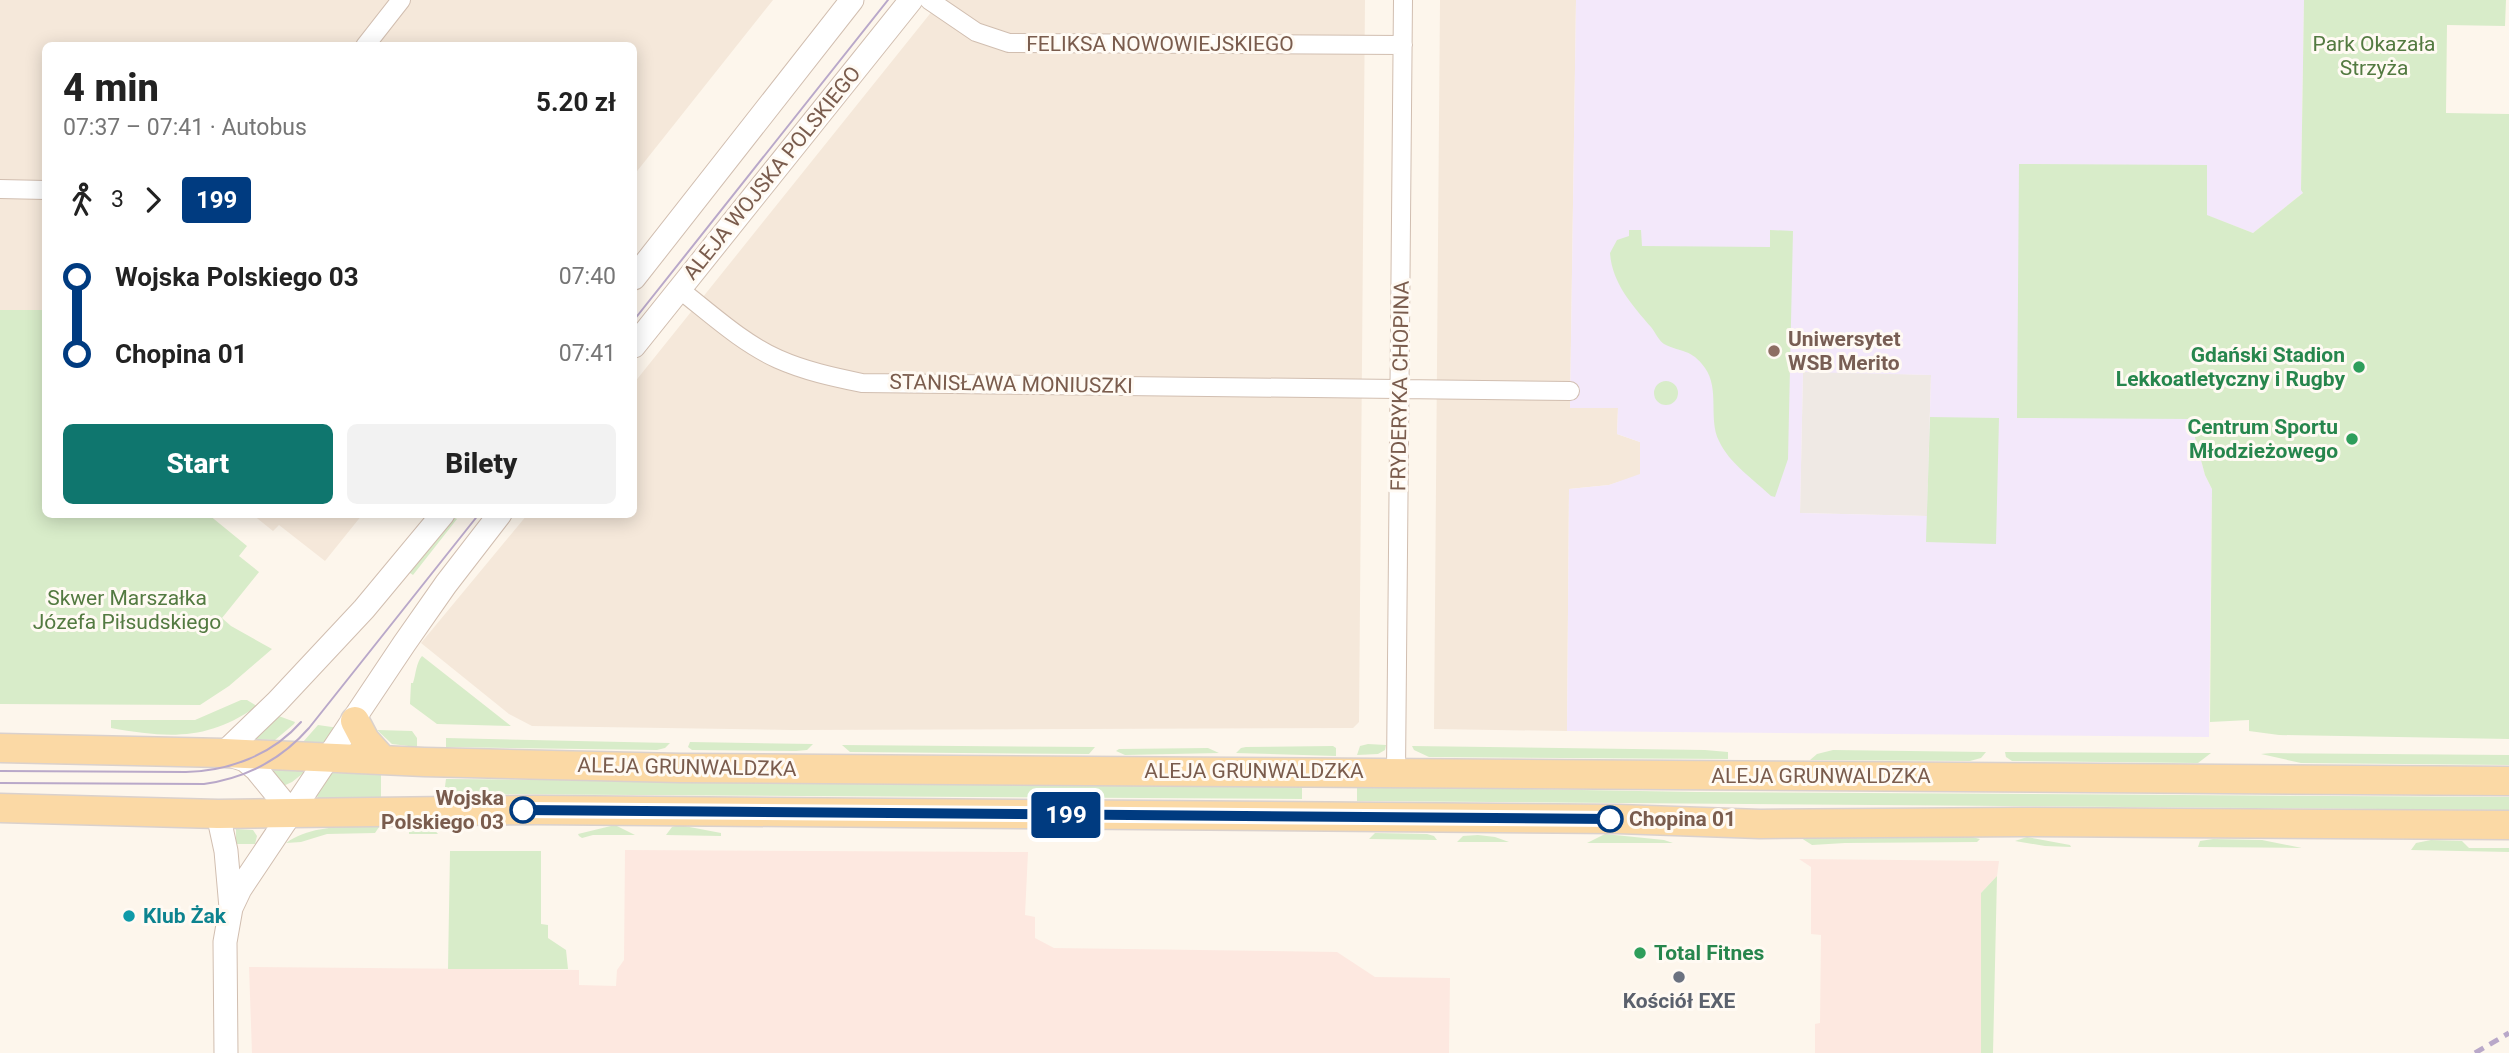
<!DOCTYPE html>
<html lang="pl">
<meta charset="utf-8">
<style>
body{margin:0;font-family:Roboto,sans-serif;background:#f2f2f2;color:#222;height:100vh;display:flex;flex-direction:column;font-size:26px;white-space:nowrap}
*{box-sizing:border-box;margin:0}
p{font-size:23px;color:#767676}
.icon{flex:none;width:38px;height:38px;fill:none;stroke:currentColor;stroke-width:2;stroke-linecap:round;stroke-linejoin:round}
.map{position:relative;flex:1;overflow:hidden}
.details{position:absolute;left:42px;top:42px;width:595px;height:476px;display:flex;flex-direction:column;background:#fff;border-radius:10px;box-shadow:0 4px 18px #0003}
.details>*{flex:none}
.badge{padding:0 14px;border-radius:5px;font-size:24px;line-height:46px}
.map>.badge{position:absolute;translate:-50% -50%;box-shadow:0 0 0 4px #fff}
.legs{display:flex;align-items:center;gap:10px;height:77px;padding:0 21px;font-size:23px}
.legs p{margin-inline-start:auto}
.overview{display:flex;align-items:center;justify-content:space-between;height:119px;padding:0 21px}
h1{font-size:38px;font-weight:800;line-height:52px}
.action{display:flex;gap:14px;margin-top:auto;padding:14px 21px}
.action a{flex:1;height:80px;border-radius:10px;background:#0f766e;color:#fff;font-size:28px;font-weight:800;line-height:80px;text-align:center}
.action a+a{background:#f2f2f2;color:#222}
ul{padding:0 21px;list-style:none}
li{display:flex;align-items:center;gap:24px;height:77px;font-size:26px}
li i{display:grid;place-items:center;width:10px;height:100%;margin:0 9px;background:currentColor}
li i::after{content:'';width:18px;height:18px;margin:-9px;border:5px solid;border-radius:50%;background:#fff}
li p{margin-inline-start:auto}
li:first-child i{background:linear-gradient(#0000 50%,currentColor 0)}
li:last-child i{background:linear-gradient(currentColor 50%,#0000 0)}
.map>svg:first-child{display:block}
.residential{fill:#f5e8da}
.commercial{fill:#fde8e0}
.industrial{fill:#efe9e4}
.education{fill:#f3e8fa;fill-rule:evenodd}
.green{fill:#d8ecc9}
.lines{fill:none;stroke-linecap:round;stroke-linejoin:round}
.minor-casing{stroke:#d1beb0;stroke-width:20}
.tertiary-casing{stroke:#d1beb0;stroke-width:25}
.primary-casing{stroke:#dad1cd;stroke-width:31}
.minor{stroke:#fff;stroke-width:18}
.tertiary{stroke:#fff;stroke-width:23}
.primary{stroke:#fbd9a5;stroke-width:28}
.tram{stroke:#b9a8c9;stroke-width:2}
.rail{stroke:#b9a8c9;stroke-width:5;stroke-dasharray:10 7;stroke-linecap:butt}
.line-1-casing{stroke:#fff;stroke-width:16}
.line-1{stroke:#003b80;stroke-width:10}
.education-dot{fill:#8d6e63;stroke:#fffaf3;stroke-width:2.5}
.leisure-dot{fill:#2e9e5b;stroke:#fffaf3;stroke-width:2.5}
.stop-1-dot{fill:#fff;stroke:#003b80;stroke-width:3.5}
.culture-dot{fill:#0f9aa8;stroke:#fffaf3;stroke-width:2.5}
.worship-dot{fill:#6b7280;stroke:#fffaf3;stroke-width:2.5}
.labels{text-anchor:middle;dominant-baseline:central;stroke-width:6;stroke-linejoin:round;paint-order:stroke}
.street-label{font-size:21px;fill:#7a5c4d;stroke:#fffaf3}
.park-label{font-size:21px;fill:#537a41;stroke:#fffaf3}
.education-label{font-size:21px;font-weight:bold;fill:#785e54;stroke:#fffaf3;text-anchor:start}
.leisure-label{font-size:21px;font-weight:bold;fill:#27864d;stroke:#fffaf3;text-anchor:end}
.stop-label{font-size:21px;font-weight:bold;fill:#7a5c4d;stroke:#fffaf3;text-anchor:end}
.culture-label{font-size:21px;font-weight:bold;fill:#0d838f;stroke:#fffaf3;text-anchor:start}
.worship-label{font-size:21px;font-weight:bold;fill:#5b616d;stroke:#fffaf3}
</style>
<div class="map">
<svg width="2509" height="1053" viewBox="0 0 2509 1053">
<rect width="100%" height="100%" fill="#fdf6ec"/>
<path class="residential" d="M0,0H773L634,175V46H46L45,310H0Z
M941,0H1365L1359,722L1353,728L793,730L532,726L509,714L421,643L527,515L634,514V383Z
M1440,0H1576L1570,407L1618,408L1617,434L1640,442V475L1609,485L1569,489L1567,731L1434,729Z
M253,515H362L325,561L279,525L273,531Z"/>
<path class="commercial" d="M625,850L1028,852L1025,915L1035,917V938L1054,948L1337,952L1375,977L1450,978L1449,1053H252L249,967L579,970V985L616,986L617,970L624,960Z
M1799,859L1999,861L1997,876L1981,893V1053H1815V1024L1820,1023L1821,935L1811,934V867Z"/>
<path class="industrial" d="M1803,371L1931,375L1927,516L1800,513Z"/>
<path class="education" d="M1576,0H2304L2301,189L2303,193L2253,233L2206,215L2207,165H2019L2190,419L2205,475L2212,489L2209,737L1567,731L1569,489L1609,485L1640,474V442L1617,434L1618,408H1570ZM1803,372L1931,375L1927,516L1800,513Z"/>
<path class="green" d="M2304,0H2506L2505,26L2447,25L2446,113L2509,114V739L2279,735L2249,731V720L2210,722L2212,489L2205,475L2190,419L2017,418L2019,164L2207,165V215L2253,233L2303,193L2301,190Z
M1629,230H1641L1642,246L1770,247V230L1793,231L1788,459L1775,497L1771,496C1754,480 1729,463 1719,441C1708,419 1720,389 1705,368C1691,348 1681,353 1664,344C1659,341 1655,332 1651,327C1632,305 1612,283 1610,253L1617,240L1629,236Z
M0,310H45L46,514L209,515L247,546L239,556L259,572L222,618L231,626L272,649L229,686L200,705L0,704Z
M1654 393a12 12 0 1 1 24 0a12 12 0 1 1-24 0Z
M1930,417L1999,418L1996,544L1926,542Z
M455,518L457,519L413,575L407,571Z
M422,656L511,726L437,724L410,704L411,683H413C416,674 416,663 422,656Z
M241,700H247L257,706C208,741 168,738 111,728V720H195Z
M276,715L295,722L294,724L275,740L254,739Z
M318,725L339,728L329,743L303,742Z
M377,730L412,731L417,738V747L392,744Z
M446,738L670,743L665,748L657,750L446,747Z
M690,742L813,744L807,750L796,751L692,750L688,747Z
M1368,744L1386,745L1385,750L1378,754L1357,755L1360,746Z
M842,745L1095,747L1089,754L850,752Z
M1333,746L1336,748V756L1236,753L1241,748L1246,747Z
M1412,746L1705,750L1728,752V759L1429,757L1414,750Z
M1208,748L1219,753L1125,755L1116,751L1119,749Z
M1833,750L1986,752L1981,758L1970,761L1810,760L1817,754Z
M2005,752L2211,753L2198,763L2012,761L2006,757Z
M2271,753L2509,755V765L2301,763L2261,754Z
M273,770L306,771L292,782L281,787Z
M330,773L381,774V797L318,798L316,794Z
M446,779L1302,787V799L444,794Z
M1357,786L1697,792L2509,797V810L1357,801Z
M615,825L635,835H593L582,838L579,836L578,834Z
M679,825L721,833V836L666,835L672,827Z
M409,826L432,827L438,834H409Z
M379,827L375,833L327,834L301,842L286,843C314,824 347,827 379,827Z
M236,829L253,830L257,836L255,844H236Z
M1375,833L1427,834L1434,836L1437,840L1369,839Z
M1605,834L1664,840L1673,843H1587Z
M1478,835L1495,837L1509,842H1457L1463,836Z
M1798,836H1968L1980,839L1977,842L1845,843L1812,845Z
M2027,837L2070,845L2071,847L2045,846L2015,841Z
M2213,839L2262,840L2302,848L2198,847L2200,841Z
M2431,840L2462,841L2469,848H2509V852L2411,850L2416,843Z
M450,851H541V924L548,925V938L566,950L568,969H448Z
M1997,876L1993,1053H1981V893Z"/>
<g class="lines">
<defs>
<path id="minor" d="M929,0L976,32L1009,43L1403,45
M365,46L401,0
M0,189L46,190
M679,289C710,313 742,343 778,359C805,371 833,377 862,383L1570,391
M1396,772L1403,0"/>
<path id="tertiary" d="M634,278L852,0
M634,346L911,0
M292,813L256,769L245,760L224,753L277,702L364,609L443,514
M218,814L226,851L231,908L225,942L226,1053
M231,908L240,889L404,644L446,584L500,514"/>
<path id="primary" d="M355,721L365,740L383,760
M0,748L224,753L424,762L680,768L2509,781
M0,808L218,814L537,810L1618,819L1760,824L2021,822L2509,825"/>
</defs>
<use href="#minor" class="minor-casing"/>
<use href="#tertiary" class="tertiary-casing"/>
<use href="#primary" class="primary-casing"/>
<use href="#minor" class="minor"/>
<use href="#tertiary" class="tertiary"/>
<use href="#primary" class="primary"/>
<path class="tram" d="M634,320L888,0
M0,771L186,772C229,771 272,755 301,722
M0,783L204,784C246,778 281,760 309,728L479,514"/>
<path class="rail" d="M2475,1053L2509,1033"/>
</g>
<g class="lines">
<defs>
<path id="line-1" d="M523,810L1610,819"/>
</defs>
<use href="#line-1" class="line-1-casing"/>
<use href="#line-1" class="line-1"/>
</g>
<circle class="education-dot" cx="1774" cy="351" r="7"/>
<g class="leisure-dot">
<circle cx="2359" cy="367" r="7"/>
<circle cx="2352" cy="439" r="7"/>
<circle cx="1640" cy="953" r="7"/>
</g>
<g class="stop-1-dot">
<circle cx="523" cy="810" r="12"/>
<circle cx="1610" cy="819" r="12"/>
</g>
<circle class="culture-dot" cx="129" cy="916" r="7"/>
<circle class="worship-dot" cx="1679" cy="977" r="7"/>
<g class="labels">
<g class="street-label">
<text x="1160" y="44">FELIKSA NOWOWIEJSKIEGO</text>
<text transform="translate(772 173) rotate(-51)">ALEJA WOJSKA POLSKIEGO</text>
<text transform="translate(1011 384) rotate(1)">STANISŁAWA MONIUSZKI</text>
<text transform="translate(1400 386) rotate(-89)">FRYDERYKA CHOPINA</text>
<text transform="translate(687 767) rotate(1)">ALEJA GRUNWALDZKA</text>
<text x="1254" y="771">ALEJA GRUNWALDZKA</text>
<text x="1821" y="776">ALEJA GRUNWALDZKA</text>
</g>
<g class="park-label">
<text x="2374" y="44">Park Okazała<tspan x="2374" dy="24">Strzyża</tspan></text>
<text x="127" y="598">Skwer Marszałka<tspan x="127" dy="24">Józefa Piłsudskiego</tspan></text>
</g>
<g class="education-label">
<text x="1788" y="339">Uniwersytet<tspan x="1788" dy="24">WSB Merito</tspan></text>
</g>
<g class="leisure-label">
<text x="2345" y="355">Gdański Stadion<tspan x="2345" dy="24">Lekkoatletyczny i Rugby</tspan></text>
<text x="2338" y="427">Centrum Sportu<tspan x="2338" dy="24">Młodzieżowego</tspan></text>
<text x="1654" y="953" text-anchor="start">Total Fitnes</text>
</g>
<g class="stop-label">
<text x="504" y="798">Wojska<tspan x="504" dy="24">Polskiego 03</tspan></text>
<text x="1629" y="819" text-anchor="start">Chopina 01</text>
</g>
<g class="culture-label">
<text x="143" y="916">Klub Żak</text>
</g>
<g class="worship-label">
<text x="1679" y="1001">Kościół EXE</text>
</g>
</g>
</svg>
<b class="badge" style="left:1066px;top:815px;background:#003b80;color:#fff">199</b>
<section class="details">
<div class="overview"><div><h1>4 min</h1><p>07:37 – 07:41 · Autobus</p></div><b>5.20 zł</b></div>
<div class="legs"><svg class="icon" aria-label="walk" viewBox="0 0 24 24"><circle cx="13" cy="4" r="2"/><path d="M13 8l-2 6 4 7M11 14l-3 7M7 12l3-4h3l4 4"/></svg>3<svg class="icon" aria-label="forward" viewBox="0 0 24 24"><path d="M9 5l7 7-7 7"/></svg><b class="badge" style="background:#003b80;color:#fff">199</b></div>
<ul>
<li><i style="color:#003b80"></i><b>Wojska Polskiego 03</b><p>07:40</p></li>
<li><i style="color:#003b80"></i><b>Chopina 01</b><p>07:41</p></li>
</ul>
<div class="action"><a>Start</a><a>Bilety</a></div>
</section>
</div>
